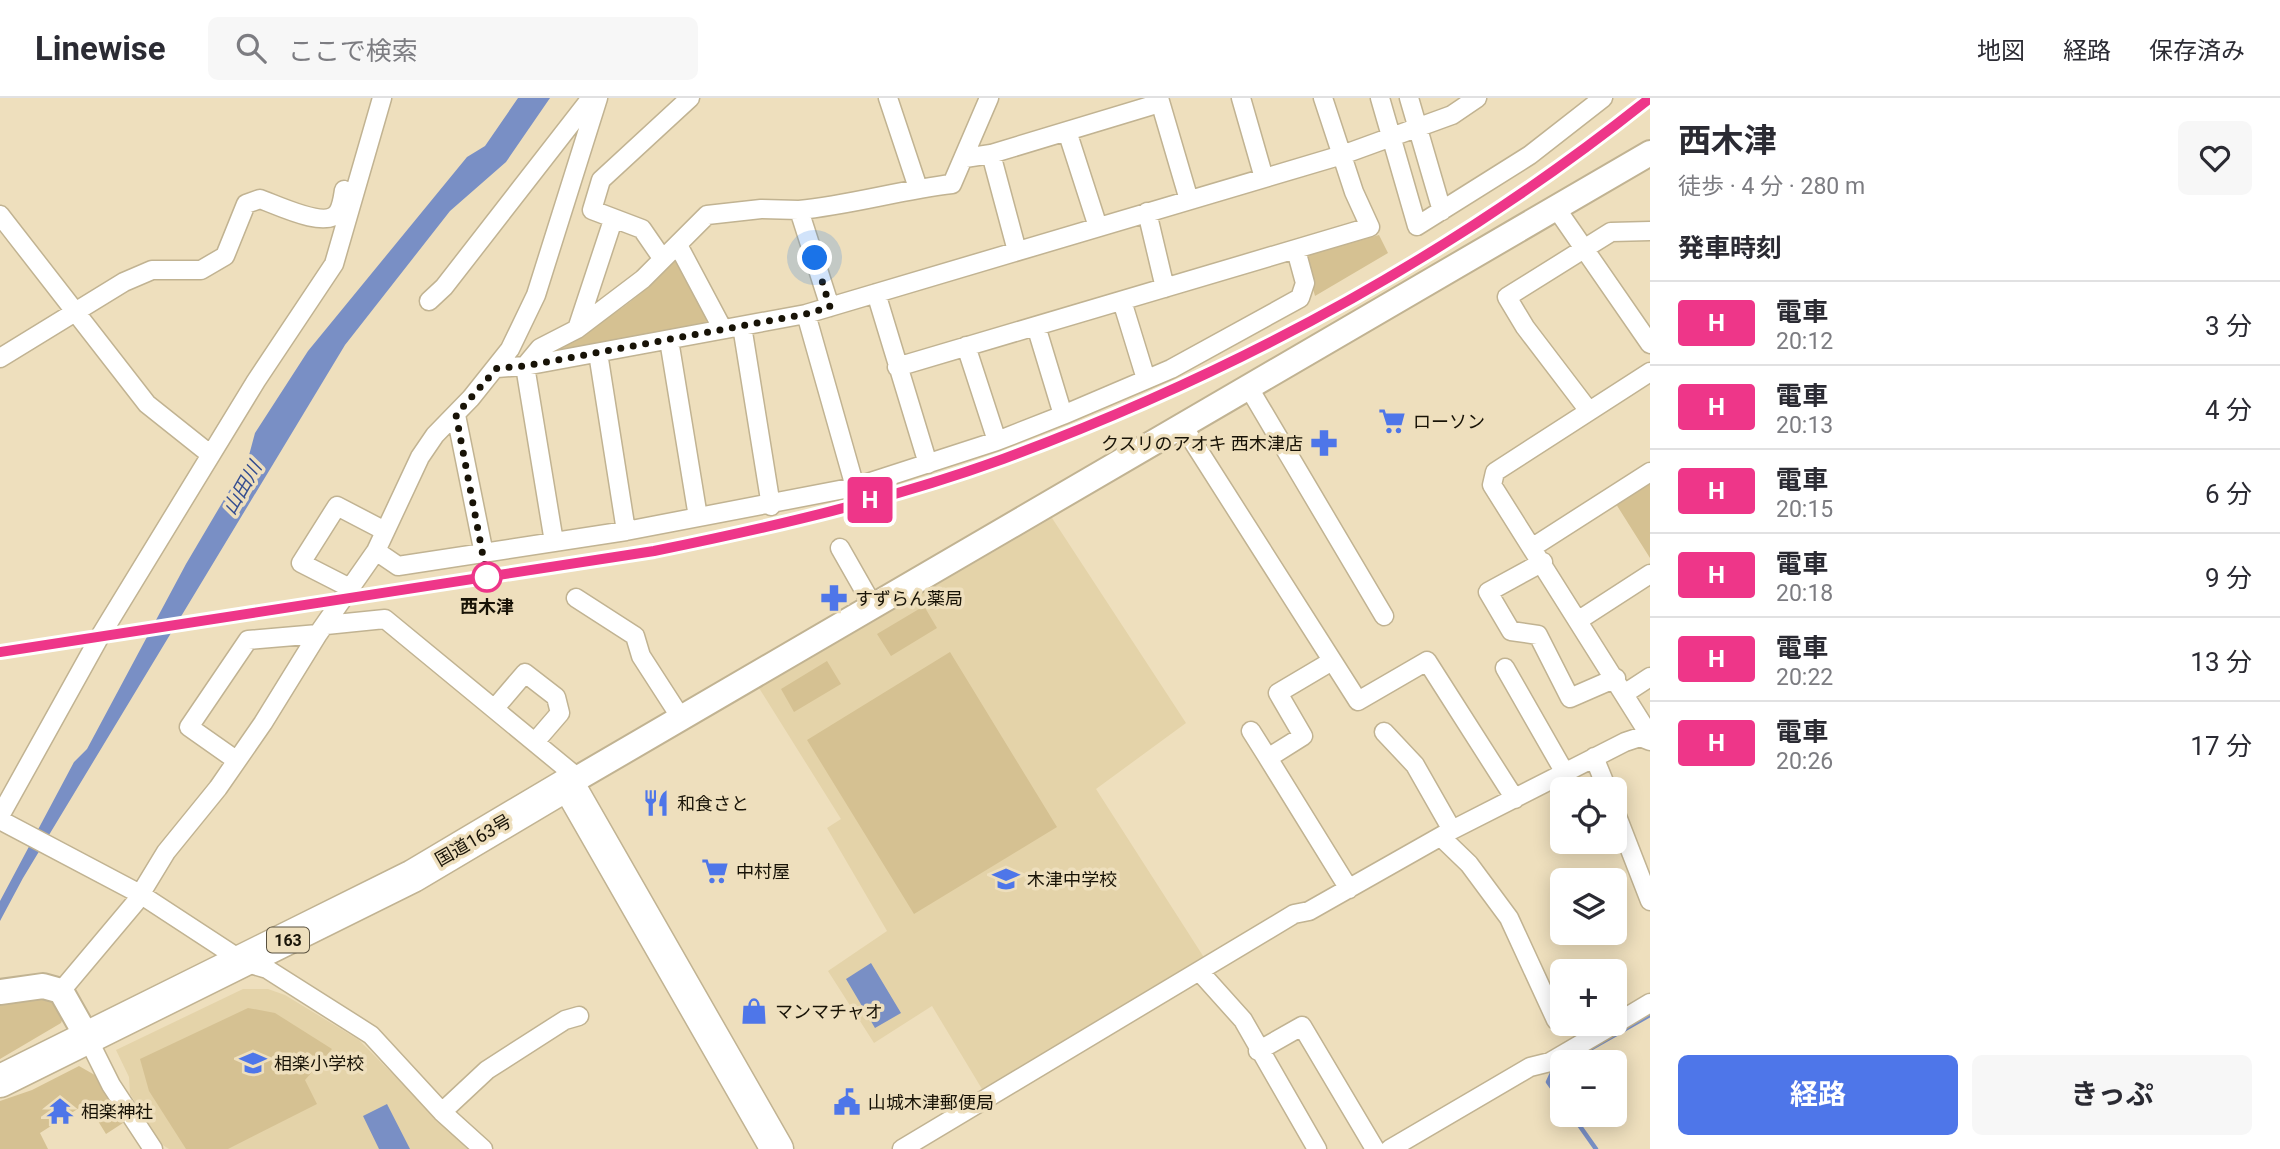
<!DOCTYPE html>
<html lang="ja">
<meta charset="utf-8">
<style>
body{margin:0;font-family:Roboto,"Noto Sans JP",sans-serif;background:#f7f7f7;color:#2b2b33;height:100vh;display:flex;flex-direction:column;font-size:26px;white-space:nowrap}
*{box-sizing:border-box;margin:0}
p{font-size:23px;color:#7c7c81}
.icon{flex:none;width:38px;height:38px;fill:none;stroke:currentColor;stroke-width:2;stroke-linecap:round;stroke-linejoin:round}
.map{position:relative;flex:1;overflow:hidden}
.details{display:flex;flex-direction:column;background:#fff;width:630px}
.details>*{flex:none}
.badge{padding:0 14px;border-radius:5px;font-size:24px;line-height:46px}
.tools{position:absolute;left:1550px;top:679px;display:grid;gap:14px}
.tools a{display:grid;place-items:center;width:77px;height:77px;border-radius:10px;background:#fff;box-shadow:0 4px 18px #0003;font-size:35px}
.you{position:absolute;width:35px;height:35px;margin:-18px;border:5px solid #fff;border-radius:50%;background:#1a73e8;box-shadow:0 0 0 10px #1a73e833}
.map>.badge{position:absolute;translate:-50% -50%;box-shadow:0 0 0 4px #fff}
h2{padding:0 28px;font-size:26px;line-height:63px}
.round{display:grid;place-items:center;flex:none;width:74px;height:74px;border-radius:10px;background:#f7f7f7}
.head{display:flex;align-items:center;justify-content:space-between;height:119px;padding:0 28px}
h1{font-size:33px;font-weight:700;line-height:52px}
.cta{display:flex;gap:14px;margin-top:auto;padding:14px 28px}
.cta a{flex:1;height:80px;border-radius:10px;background:#4e76e9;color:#fff;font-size:28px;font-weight:700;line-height:80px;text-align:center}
.cta a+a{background:#f7f7f7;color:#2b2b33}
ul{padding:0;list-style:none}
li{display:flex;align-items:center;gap:21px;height:84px;padding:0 28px;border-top:2px solid #e1e1e2}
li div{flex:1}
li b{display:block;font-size:26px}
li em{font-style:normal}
li .badge{min-width:77px;font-weight:700;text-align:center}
header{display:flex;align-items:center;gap:42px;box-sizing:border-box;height:98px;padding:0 35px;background:#fff;border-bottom:2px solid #e1e1e2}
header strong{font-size:33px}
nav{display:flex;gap:38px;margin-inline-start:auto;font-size:24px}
.search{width:490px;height:63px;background:#f7f7f7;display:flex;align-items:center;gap:18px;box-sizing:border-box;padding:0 24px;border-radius:10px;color:#7c7c81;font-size:26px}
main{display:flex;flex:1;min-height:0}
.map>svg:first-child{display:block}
.built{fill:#e4d3a9}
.green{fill:#d5c192}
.water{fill:#798fc5}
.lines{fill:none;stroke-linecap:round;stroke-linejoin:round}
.stream{stroke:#798fc5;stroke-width:4.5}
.street-casing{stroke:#c1b392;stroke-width:21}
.secondary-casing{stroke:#c1b392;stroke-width:28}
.highway-casing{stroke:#c1b392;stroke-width:35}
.street{stroke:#fff;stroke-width:18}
.secondary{stroke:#fff;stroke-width:24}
.highway{stroke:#fff;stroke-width:32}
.rail{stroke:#6c634f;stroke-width:4.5;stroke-dasharray:12 12;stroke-linecap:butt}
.line-casing{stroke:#fff;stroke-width:16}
.line{stroke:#ee3689;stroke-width:10}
.walk{stroke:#181307;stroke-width:7;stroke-dasharray:0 12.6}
.stop-dot{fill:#fff;stroke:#ee3689;stroke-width:3.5}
.labels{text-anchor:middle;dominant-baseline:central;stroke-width:7;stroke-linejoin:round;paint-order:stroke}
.shield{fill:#eedfbd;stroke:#58503e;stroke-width:2}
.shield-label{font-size:16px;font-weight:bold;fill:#181307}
.poi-label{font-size:18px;fill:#181307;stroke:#eedfbd;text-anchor:start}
.stop-label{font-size:18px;font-weight:bold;fill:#181307;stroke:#eedfbd}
.street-label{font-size:18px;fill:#181307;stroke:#eedfbd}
.water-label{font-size:19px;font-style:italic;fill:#344d90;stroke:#eedfbd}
</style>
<header>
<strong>Linewise</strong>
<div class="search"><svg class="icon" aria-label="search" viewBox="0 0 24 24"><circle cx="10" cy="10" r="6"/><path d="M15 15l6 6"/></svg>ここで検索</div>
<nav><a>地図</a><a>経路</a><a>保存済み</a></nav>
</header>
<main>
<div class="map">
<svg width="1650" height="1051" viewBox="0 0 1650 1051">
<rect width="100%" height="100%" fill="#eedfbd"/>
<path class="built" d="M1052,420L1186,625L1096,691L1205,861L985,996L932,908L874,945L828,873L887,833L827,730L841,721L759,590Z
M243,891H268L285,897L359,942L467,1051H169L161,1046L130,996L129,979L116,952Z"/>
<path class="green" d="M1379,137L1388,155L1315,198L1305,162L1310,156Z
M669,164H679L710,218L706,225L549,256L548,251C591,231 642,204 669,164Z
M1650,384V460L1616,406Z
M924,508L937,530L891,558L877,536Z
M950,554L1057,729L914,816L807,642Z
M827,563L841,586L794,614L781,591Z
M43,899L54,904L63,920L61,925L0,961V904Z
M248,910L275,915L332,951L305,982L317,1006L228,1051H186L149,993L140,961Z
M79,968L100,980L126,1023L106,1036L87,1005L40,1035L48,1051H0V1003L32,992Z"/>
<path class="water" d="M518,0H550L506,64L450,113L345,247L23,780L0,823V803L74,664L87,651L186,466L248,361L255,335L308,253L467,59L485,48Z
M871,865L901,915L875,930L846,881Z
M387,1006L410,1051H379L363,1018Z"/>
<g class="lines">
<path class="stream" d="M1567,964L1650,917
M1563,967L1553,973L1548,984L1563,1005
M1572,1017L1596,1051"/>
<defs>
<path id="street" d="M888,0L918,90
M1159,0L1189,102
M1241,0L1264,80
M1380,0L1417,128L1530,57L1603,0
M1409,0L1442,113
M1067,33L1098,129
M991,56L1017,153
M965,60L991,56L1160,5
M1556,110L1650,246
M1147,114L1165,190
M0,117L147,306L211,357
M678,147L720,226V232
M662,160L642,131L592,112L601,82L690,0
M876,195L928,366
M429,203L444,189L591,0
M1122,203L1146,281
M830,209L799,112C851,107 900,92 952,86L989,0
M806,216L855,389
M742,228L771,408
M1036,228L1063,317
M577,231L613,122
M669,242L698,419
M966,248L997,343
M598,255L626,433
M0,260L124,184L152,172H201L225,158L246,106L260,101C275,106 327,132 338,114C342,108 343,98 344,92
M897,269L1370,129L1354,94L1323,0
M497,270L525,268L806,216L1342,57L1452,17L1477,0
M1650,274L1495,374L1492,387L1650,638
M1249,290L1384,518
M1589,313L1525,229L1507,199L1611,134L1650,133
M456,317L484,456
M1183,328L1358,603L1427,563L1515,701
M554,444L525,268L540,250L577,231L643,181L707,117L761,111L799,112
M1533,449L1650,374
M840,450L873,508
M376,453L398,468L626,433L855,389L997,343L1063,317L1171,271L1300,200L1305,185L1296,152
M1543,464L1488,494L1511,533L1538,537L1570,600L1616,580
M350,490L301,465L337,408L385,433
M576,500L635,538L641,558L681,620
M1579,522L1650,476
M326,527L385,521L578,680
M1332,563L1278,595L1303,638L1268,660L1349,791
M1505,570L1565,675
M1624,596L1650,579
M495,610L525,575L556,599L560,615L535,644
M1251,633L1268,660
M1384,634L1415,667L1452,732
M1594,659L1607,691
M236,662L189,629L248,542L318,536
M1615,713L1650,803
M0,718L99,540L256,283L334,166L382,0
M0,722L140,796L244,864L267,871L371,937L442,1014L483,1051
M1441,739L1469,766L1509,820L1556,922
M1199,873L1243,922L1317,1051
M61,893L135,805L166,754L218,690L263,625L318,536L376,453L420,359L435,337L471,300L510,251L536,197L598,0
M1615,926L1650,905
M87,939L111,987L153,1051
M1258,953L1302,928L1375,1051
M442,1014L487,972L565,922L579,918
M902,1051L1294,816L1309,813L1452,732L1625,644L1640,639L1650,643
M1390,1051L1530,969L1550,964L1615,926"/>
<path id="secondary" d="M568,686L1650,55
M0,894L43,888L61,893L87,939"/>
<path id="highway" d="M0,983L413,778L568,686L777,1051"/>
</defs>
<use href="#street" class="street-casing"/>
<use href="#secondary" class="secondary-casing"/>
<use href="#highway" class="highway-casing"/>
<use href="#street" class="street"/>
<use href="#secondary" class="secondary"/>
<use href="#highway" class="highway"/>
<path class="rail" d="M0,554L655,453C772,429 891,402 1003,361C1236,274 1456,155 1650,0"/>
</g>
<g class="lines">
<defs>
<path id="line" d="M0,554L654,453C772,429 890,402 1003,361C1236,275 1456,155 1650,0"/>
</defs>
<use href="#line" class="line-casing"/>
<use href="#line" class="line"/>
<path class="walk" d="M487,479L456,317L497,270L525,268L806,216L830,209L815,160"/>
</g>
<defs>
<symbol id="supermarket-bare" viewBox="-9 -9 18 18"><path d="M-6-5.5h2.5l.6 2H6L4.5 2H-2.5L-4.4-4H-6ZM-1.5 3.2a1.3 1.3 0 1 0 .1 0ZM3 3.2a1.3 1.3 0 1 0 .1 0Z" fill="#4e76e9" stroke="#eedfbd" stroke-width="2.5" paint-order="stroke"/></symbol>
<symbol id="pharmacy-bare" viewBox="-9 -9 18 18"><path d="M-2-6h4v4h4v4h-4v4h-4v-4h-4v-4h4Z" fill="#4e76e9" stroke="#eedfbd" stroke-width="2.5" paint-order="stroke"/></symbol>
<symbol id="restaurant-bare" viewBox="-9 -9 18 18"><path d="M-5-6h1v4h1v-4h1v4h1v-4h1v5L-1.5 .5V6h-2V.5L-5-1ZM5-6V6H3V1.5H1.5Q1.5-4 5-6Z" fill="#4e76e9" stroke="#eedfbd" stroke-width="2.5" paint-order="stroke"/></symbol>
<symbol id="school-bare" viewBox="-9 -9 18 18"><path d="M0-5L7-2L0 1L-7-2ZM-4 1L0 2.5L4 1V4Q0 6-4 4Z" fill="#4e76e9" stroke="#eedfbd" stroke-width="2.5" paint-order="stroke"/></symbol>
<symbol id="shop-bare" viewBox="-9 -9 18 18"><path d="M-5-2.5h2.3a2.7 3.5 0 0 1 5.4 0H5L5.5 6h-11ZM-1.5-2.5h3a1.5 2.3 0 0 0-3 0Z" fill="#4e76e9" stroke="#eedfbd" stroke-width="2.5" paint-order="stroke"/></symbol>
<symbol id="civic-bare" viewBox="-9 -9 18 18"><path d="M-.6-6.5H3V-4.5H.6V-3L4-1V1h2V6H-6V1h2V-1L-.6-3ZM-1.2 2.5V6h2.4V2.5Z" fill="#4e76e9" stroke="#eedfbd" stroke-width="2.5" paint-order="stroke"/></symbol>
<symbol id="temple-bare" viewBox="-9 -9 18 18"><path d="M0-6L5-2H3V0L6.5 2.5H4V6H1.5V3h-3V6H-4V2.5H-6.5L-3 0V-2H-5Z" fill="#4e76e9" stroke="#eedfbd" stroke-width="2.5" paint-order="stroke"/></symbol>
</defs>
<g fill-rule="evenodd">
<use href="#supermarket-bare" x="1373" y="304" width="38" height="38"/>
<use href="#pharmacy-bare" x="1305" y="326" width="38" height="38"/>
<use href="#pharmacy-bare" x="815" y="481" width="38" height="38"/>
<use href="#restaurant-bare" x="637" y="686" width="38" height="38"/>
<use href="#supermarket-bare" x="696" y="754" width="38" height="38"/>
<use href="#school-bare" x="987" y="762" width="38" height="38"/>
<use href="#shop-bare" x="735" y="894" width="38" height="38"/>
<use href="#school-bare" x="234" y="946" width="38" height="38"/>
<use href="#civic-bare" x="828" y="985" width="38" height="38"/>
<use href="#temple-bare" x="41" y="994" width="38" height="38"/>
</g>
<circle class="stop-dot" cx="487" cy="479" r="14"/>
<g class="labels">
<rect class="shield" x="267" y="829.5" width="42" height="25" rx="5"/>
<g class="shield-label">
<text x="288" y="842">163</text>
</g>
<g class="poi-label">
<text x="1413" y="323">ローソン</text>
<text x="1303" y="345" text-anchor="end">クスリのアオキ 西木津店</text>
<text x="855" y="500">すずらん薬局</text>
<text x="677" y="705">和食さと</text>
<text x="736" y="773">中村屋</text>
<text x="1027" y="781">木津中学校</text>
<text x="775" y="913">マンマチャオ</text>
<text x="274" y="965">相楽小学校</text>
<text x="868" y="1004">山城木津郵便局</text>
<text x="81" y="1013">相楽神社</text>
</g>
<g class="stop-label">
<text x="487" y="508">西木津</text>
</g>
<g class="street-label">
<text transform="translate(473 742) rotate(-30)">国道163号</text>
</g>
<g class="water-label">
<text transform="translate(242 390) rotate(-60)">山田川</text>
</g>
</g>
</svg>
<div class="tools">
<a><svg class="icon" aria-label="locate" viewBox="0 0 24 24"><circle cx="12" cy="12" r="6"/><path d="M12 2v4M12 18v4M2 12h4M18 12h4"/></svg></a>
<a><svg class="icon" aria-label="layers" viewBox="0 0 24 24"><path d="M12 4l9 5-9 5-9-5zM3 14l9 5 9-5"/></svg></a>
<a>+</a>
<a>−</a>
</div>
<div class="you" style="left:815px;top:160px"></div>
<b class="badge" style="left:870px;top:402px;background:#ee3689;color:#fff">H</b>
</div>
<section class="details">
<div class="head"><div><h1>西木津</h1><p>徒歩 · 4 分 · 280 m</p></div><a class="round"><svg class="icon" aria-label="heart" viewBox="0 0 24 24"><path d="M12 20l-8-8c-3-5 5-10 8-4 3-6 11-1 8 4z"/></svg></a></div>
<h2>発車時刻</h2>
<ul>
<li><span class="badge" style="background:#ee3689;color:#fff">H</span><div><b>電車</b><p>20:12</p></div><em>3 分</em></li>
<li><span class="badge" style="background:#ee3689;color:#fff">H</span><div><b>電車</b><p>20:13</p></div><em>4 分</em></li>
<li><span class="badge" style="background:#ee3689;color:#fff">H</span><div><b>電車</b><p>20:15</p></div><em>6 分</em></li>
<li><span class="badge" style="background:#ee3689;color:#fff">H</span><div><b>電車</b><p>20:18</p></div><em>9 分</em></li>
<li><span class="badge" style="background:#ee3689;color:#fff">H</span><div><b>電車</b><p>20:22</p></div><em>13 分</em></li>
<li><span class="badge" style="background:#ee3689;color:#fff">H</span><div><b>電車</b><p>20:26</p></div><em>17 分</em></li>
</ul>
<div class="cta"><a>経路</a><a>きっぷ</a></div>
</section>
</main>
